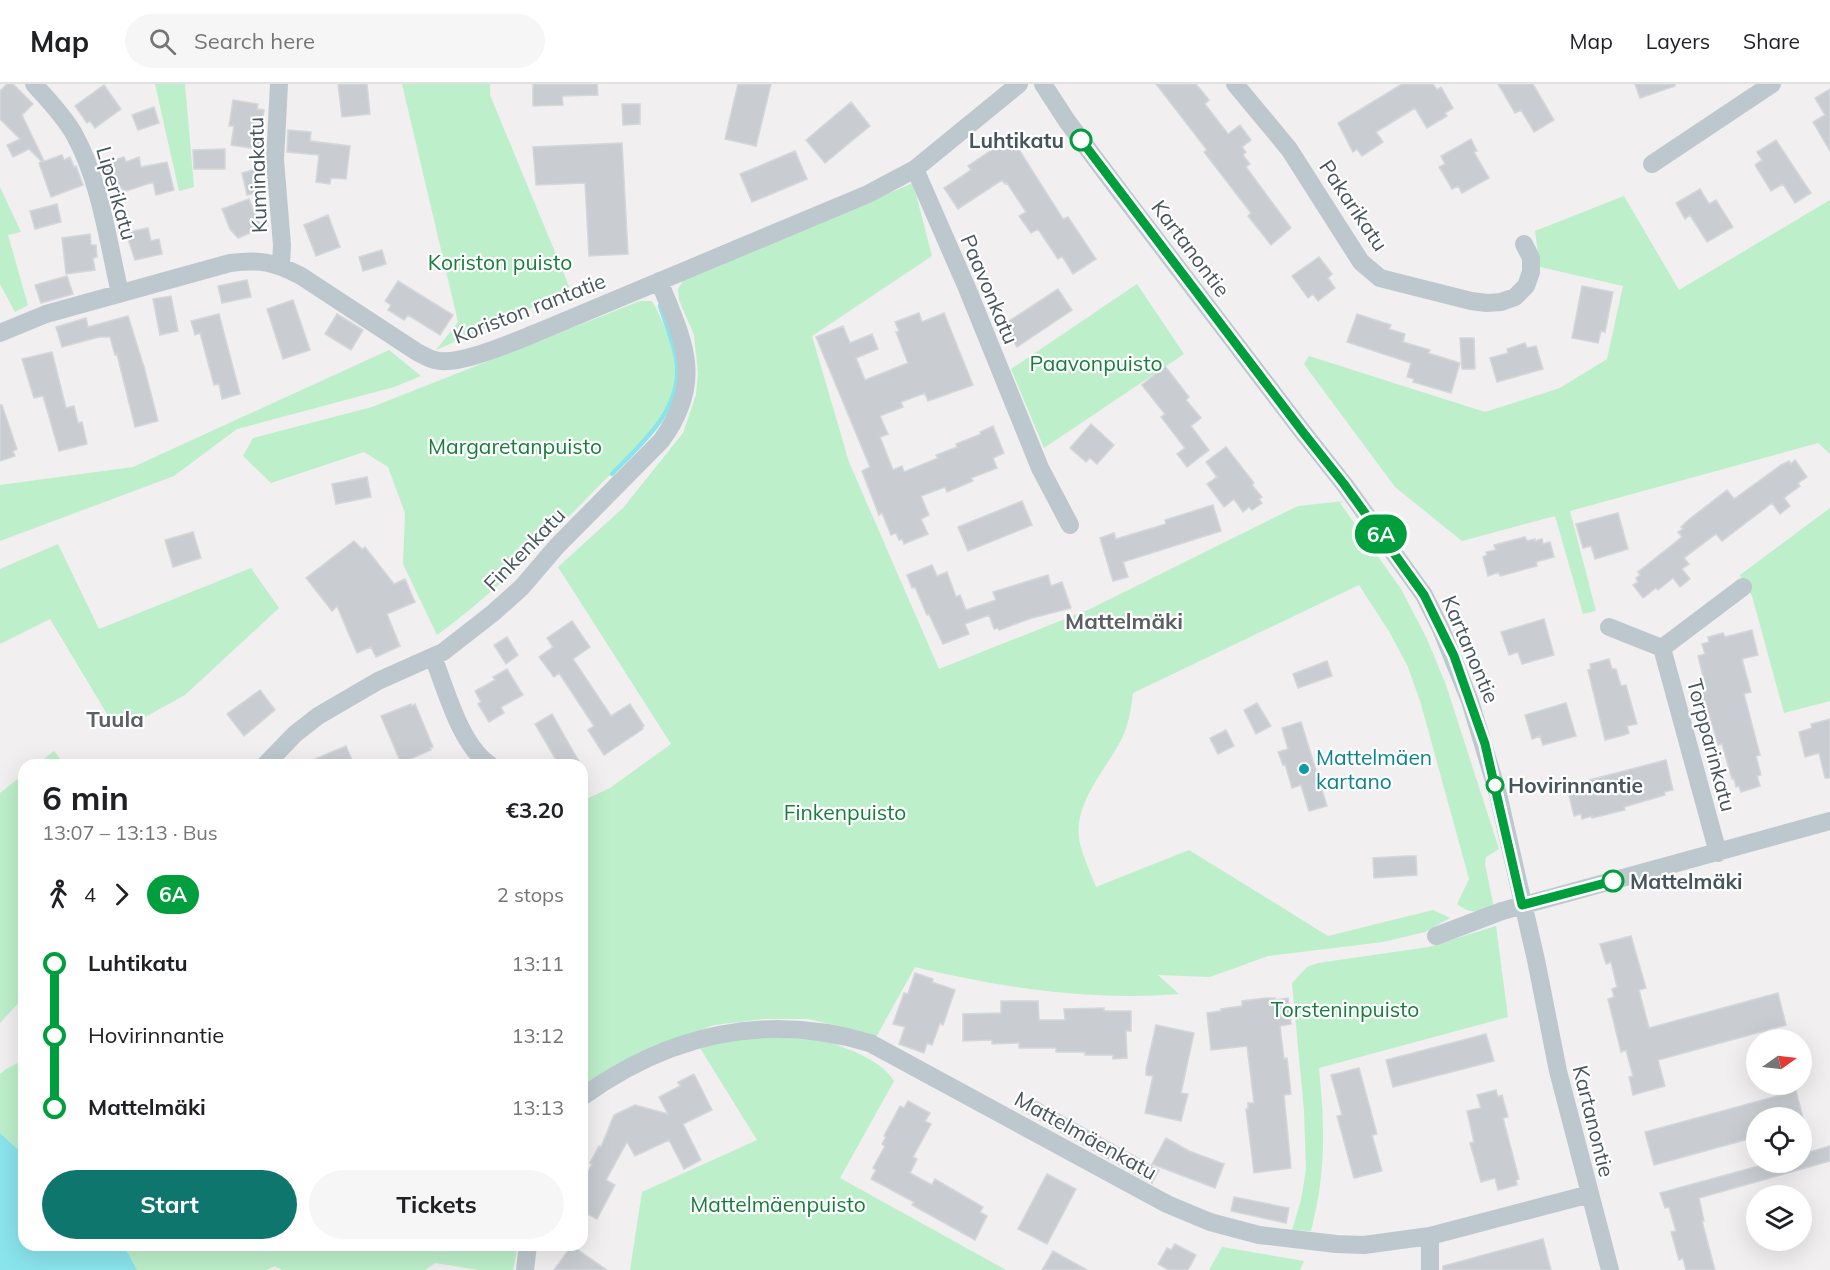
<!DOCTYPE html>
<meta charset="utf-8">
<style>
body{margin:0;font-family:Mulish,sans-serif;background:#f6f6f6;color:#202124;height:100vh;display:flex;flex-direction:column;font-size:22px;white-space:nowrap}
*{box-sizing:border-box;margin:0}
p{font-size:20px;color:#757577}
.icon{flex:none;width:33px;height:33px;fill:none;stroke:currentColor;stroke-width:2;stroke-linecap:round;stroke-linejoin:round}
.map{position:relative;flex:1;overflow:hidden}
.side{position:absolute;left:18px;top:675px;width:570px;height:492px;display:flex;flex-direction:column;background:#fff;border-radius:18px;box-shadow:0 6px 24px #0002}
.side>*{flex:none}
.badge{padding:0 12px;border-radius:20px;font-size:21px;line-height:39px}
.needle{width:39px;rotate:76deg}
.fabs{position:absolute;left:1746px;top:945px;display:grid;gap:12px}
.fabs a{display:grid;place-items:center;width:66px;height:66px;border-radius:50%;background:#fff;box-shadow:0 6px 24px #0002;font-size:30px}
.map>.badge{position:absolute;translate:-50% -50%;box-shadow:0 0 0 3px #fff}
.legs{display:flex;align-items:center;gap:9px;height:66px;padding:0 24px;font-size:20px}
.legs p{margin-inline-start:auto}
.summary{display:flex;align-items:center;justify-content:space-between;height:102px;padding:0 24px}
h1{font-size:33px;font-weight:700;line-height:45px}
.cta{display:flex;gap:12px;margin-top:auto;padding:12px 24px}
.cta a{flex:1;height:69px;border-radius:36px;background:#0f766e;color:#fff;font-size:24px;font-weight:700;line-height:69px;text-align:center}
.cta a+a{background:#f6f6f6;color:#202124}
ul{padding:0 24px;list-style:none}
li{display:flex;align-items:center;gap:21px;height:72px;font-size:22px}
li i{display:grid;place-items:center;width:9px;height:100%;margin:0 8px;background:currentColor}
li i::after{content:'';width:15px;height:15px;margin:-8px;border:4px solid;border-radius:50%;background:#fff}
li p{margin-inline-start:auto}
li:first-child i{background:linear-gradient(#0000 50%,currentColor 0)}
li:last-child i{background:linear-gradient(currentColor 50%,#0000 0)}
header{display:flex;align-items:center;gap:36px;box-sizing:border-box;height:84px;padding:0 30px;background:#fff;border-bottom:2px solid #e0e0e0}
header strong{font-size:28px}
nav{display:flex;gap:33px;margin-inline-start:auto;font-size:21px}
.search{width:420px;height:54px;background:#f6f6f6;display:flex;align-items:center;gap:15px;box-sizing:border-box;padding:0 21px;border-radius:33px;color:#757577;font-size:22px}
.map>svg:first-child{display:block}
.green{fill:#bdefca}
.water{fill:#8ae4ec}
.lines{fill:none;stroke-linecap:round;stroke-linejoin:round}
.stream{stroke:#8ae4ec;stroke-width:4.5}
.building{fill:#c9cdd1;stroke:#d3d6da;stroke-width:1.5}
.minor{stroke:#bdc8ce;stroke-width:18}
.line-1-casing{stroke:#fff;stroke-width:14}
.line-1{stroke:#009e3d;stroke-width:9}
.stop-1-dot{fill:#fff;stroke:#009e3d;stroke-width:3}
.culture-dot{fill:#0f9aa8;stroke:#fff;stroke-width:2}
.labels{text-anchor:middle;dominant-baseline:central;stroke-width:4.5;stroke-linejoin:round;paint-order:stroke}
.stop-label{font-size:21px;font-weight:bold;fill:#47555c;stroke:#fff;text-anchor:start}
.street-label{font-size:21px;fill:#47555c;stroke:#fff}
.park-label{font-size:21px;fill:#177e3d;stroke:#fff}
.culture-label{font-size:21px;fill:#0d838f;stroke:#fff;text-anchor:start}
.neighbourhood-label{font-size:22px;font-weight:bold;fill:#5b6064;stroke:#fff}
</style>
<header>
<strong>Map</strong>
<div class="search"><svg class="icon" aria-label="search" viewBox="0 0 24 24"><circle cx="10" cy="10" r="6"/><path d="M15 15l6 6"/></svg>Search here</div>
<nav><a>Map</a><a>Layers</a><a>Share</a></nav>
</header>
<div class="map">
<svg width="1830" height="1186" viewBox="0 0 1830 1186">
<rect width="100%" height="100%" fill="#f1efef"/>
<path class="green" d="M155,0H185L194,103L179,107Z
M402,0H490V11L571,207L436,266L458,238Z
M913,99L932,172L812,252L849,378L939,585L1090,525L1298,422L1344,417L1340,419L1401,505L1427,555L1446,601L1499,765L1486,773L1485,780L1494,824C1479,829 1470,830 1457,820L1469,795L1421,620L1408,583L1390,549L1359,501L1133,609C1131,624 1129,640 1122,654C1107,685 1074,717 1079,755C1082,771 1090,787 1096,803L1189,766L1328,852L1433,826L1450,834L1425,848L1383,858L1268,872L1210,893L1158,891L1179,910C1090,917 1002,904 915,883L875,955L843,943L808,935H764L714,941L691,950L582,1007V717L610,704L671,660L558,483L623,424L683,349L696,311L698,289L694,251L679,216L678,205L683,197Z
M0,103L21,148L8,151L28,221L15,228L0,200Z
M1624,112L1679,206L1830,116V370L1818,359L1570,427L1596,527L1583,530L1555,432L1462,457L1395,403L1304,280L1309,272L1485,328L1560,304L1607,275L1623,202L1540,183L1535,147Z
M1137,200L1184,270L1044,364L1011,285Z
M640,217H652C661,233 679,272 678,290C677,307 664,329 653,343C635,368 610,390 588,413C540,462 492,511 437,551L403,480L405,429L388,383L364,368L271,399L243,372L253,354L372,323Z
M389,266L421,292L394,303L237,345L174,392L0,457V401L133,383Z
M1830,424V617L1784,629L1752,512L1740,491Z
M58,460L99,545L251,484L279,524L185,611L127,643L107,630L50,535L0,560V485Z
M54,667L65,681H36Z
M24,690V913L0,939V709Z
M1496,842L1508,933L1319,984C1325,1045 1326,1087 1311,1147L1292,1146L1301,1116L1306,1086L1304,1026L1292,899L1307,883L1318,879L1429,863Z
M771,953C790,955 813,954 831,959C852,966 883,978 894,997L840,1094L1006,1186H630L642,1108L757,1056L700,964L733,956Z
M24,976V1071L0,1049V990L6,985Z
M120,1161H518L513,1186H479L435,1179L425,1186H282L275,1182L266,1186H137L128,1169Z
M1222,1163L1304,1177L1300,1186H1209Z"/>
<path class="water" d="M0,1049L24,1071V1161H120L128,1169L137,1186H0Z"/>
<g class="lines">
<path class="stream" d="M612,390C641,360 681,327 677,281C675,261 666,241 660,222"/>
</g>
<path class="building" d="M7,0H13L33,20L22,31L44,77L42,78L62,71L64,76L70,73L74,83L76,82L83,101L51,113L39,79L42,78L29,65L13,73L7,61L20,55L0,35V7Z
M338,0H367L370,30L342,33Z
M533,0H597L598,11L562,12L563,21L533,22Z
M738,0H771L756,62L725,55Z
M1156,0H1196L1209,16L1205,20L1228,50L1240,41L1251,56L1242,63L1246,68L1243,71L1250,80L1246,83L1291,144L1271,161L1248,132L1251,129L1204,68L1207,66Z
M1402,0H1433L1437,6L1441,3L1453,24L1445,29L1447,32L1427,44L1415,24L1376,48L1383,58L1362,72L1357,65L1353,68L1338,39Z
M1498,0H1533L1554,36L1534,48L1521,26L1515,29Z
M1635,0H1675V2L1640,14Z
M104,1L121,25L95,44L90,37L87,39L75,22Z
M1830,5V67L1813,38L1825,31L1815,14Z
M233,16L258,20L257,25L264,26L258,65L231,61L234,42H229Z
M851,18L870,42L825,79L806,56Z
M622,20H640V40L623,41Z
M154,23L159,39L138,46L132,31Z
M288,46L311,48L310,57L350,62L346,95L331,94L330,100L316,98L319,71L287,68Z
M1011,53L1063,135L1068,133L1096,175L1073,190L1062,172L1058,175L1038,145L1031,149L1019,132L1026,128L1007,99L1005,100L1002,96L958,125L944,104L971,86L968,82Z
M1471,55L1477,67L1474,68L1489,94L1462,109L1458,102L1452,105L1439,83L1445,80L1441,72Z
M1776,56L1811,109L1795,119L1783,100L1771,107L1755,81L1762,76L1757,68Z
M622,59L628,170L589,172L585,99L536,101L533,63Z
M225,65V85H194L193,66Z
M795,67L807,95L752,118L740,90Z
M124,73L126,78L139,73L141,83L167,78L174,106L156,111L153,98L123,108L122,104L112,107L105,85L113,82L112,77Z
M256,85L262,107L247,111L242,89Z
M1700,105L1709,120L1716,116L1733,143L1707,158L1690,131L1685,135L1676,119Z
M249,115L260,141L256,143L257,146L238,154L230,145L222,125Z
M57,120L61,138L35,145L30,127Z
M328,131L340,163L316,172L304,141Z
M148,144L151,157L159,155L162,170L135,176L127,152H129L128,148Z
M90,150L91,161H96L97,173L93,174L95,186L66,190L62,154Z
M382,166L386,180L363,187L359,173Z
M1319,173L1332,190L1328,194L1335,204L1318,217L1313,210L1308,214L1292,192Z
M67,192L73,210L41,219L35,201Z
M247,196L251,213L222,219L218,202Z
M398,197L453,231L440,251L408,231L404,236L388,226L391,221L385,217Z
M1582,202L1613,208L1605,248L1601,247L1598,259L1572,254Z
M1058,205L1072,226L1017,263L1003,241Z
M171,212L178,247L160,251L153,215Z
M293,216L310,266L283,275L267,225Z
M919,229L922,238L944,229L973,301L928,317L925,309L901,318L903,323L880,332L888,350L880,353L893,386L902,382L904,388L938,374L936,371L957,363L956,360L981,350L980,348L993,342L1004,369L993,374L997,384L971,394L973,397L947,408L945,403L921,412L929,431L921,435L928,450L904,460L902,455L899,456L896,449L891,451L882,429L879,431L862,387L870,383L816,253L843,242L850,259L872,250L878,265L856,274L865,296L908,279L896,248L899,247L895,238Z
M219,230L240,310L222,315L219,300L214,301L200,249L195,251L191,237Z
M337,230L363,246L351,266L325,250Z
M1357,230L1391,241L1389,245L1405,250L1403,258L1430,266L1428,269L1460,279L1451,309L1413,298L1414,295L1407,293L1411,279L1347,258Z
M128,232L144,283L158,337L135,343L117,270L115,271L110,253H99L62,263L56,243L86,234L88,243Z
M1460,254H1474L1475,285H1462Z
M1525,259L1527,264L1536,262L1543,285L1497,298L1490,274L1508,269L1507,265Z
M52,268L66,324L74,322L78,339L82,338L87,360L59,367L43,312L34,314L22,275Z
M1165,282L1189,313L1186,316L1201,334L1191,342L1209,366L1187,383L1177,370L1185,364L1161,333L1165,330L1142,301Z
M0,321H2L17,365L13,367L15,372L0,377Z
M1091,340L1114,361L1097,380L1090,374L1086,378L1070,364Z
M1226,363L1254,399L1252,401L1262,413L1259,415L1262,419L1252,426L1249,423L1243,428L1234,415L1224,423L1207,400L1217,393L1206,378Z
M1795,376L1807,393L1798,399L1800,402L1784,414L1790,422L1780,430L1772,419L1722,457L1716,450L1684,474L1689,480L1682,485L1690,495L1680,503L1673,494L1658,506L1656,504L1643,514L1633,501L1638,498L1636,494L1640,491L1638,488L1682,453L1678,448L1683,445L1681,443L1687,437L1727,406L1734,415L1781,381L1789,377L1791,380Z
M367,393L371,413L336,420L332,400Z
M1022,417L1032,441L968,467L958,443Z
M1213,421L1221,447L1123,478L1128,493L1113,497L1100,454L1114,449L1116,455L1166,440L1165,436Z
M1618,429L1628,465L1595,475L1591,462L1583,464L1576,440Z
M193,448L201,474L173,483L165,456Z
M1525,453L1527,457L1535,455V457L1542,455L1543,460L1550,458L1554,473L1536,478L1537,482L1500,492L1499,488L1488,492L1483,473L1487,471L1486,468L1496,466L1494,461Z
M354,457L362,465L365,463L394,500L405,495L415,518L387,530L400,562L376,573L371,563L357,569L337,522L332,527L306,494Z
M932,481L937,492L947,488L956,513L960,511L966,526L996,516L993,508L1048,491L1051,502L1062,498L1071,524L1032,534L999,546L998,544L994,545L989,531L965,540L969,550L943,560L929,530L927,531L915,503L912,504L907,491Z
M1544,535L1554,571L1522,580L1518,568L1509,571L1501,548Z
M572,537L590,563L573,575L611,632L630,620L644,642L642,644L643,645L604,671L588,646L594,642L559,589L554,593L539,573L553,563L547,554Z
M1752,546L1758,571L1742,575L1751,608L1744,610L1760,671L1756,672L1761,691L1757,692L1760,702L1741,708L1739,702L1736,703L1734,695H1732L1722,660L1718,661L1706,620L1695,623L1691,608L1706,604L1698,572L1705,570L1702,560L1709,558L1708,553L1723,549L1725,553Z
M507,553L518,571L506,580L494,561Z
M1609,575L1612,585H1616L1621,602L1626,601L1637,640L1627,642L1629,649L1624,651L1605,656L1588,586L1591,585L1590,580Z
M1327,577L1332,592L1298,604L1293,590Z
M507,585L523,611L501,623L504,629L489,638L478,620L481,618L475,607L495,596L493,593Z
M260,606L275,626L244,652L227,630Z
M1257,619L1271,642L1256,650L1244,626Z
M1566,619L1576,652L1543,661L1540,652L1532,655L1525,631Z
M411,620L412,622L415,620L433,663L430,664L431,666L401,679L381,632Z
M552,630L581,681H559L535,640Z
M1830,635V694H1825L1819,669L1805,673L1799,648L1812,644L1811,640Z
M1301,638L1327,722L1309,727L1301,701L1292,704L1285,680L1283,681L1278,668L1288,665L1282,644Z
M1226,646L1234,662L1218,670L1210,654Z
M346,662L352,676L341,681H301Z
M1666,676L1673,706L1664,708L1665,711L1624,723L1625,726L1592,734V732L1582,735L1581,730L1574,732L1569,711L1575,709L1574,706L1590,702L1589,696Z
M1407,772H1416L1417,791L1374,794L1373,774Z
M1631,852L1646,904L1639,906L1649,944L1778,909L1786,941L1658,976L1665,1002L1633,1011L1629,993L1633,992L1626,966L1621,968L1608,915L1614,913L1612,905L1617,903L1611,878L1606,880L1600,860Z
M915,889L933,895L932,898L955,906L943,941L940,939L932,961L927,959L924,969L899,960L905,943L893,940L904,909L908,910Z
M1266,914H1275V916L1288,914L1291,940L1280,942L1284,975L1287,974L1291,1010L1284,1011L1291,1084L1254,1089L1246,1025H1248V1019H1254L1247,962L1211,966L1207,929L1221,927V925L1242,922V917Z
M1001,917H1038L1039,936H1065L1064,925L1104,924V927H1131V947H1126L1127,974L1113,975V971H1085V968H1056V964H1019V959L992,960V956L963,957V930L1001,929Z
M1156,941L1194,949L1181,1009L1188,1010L1181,1037L1145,1029L1153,992L1146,991V985Z
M1486,950L1494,977L1393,1003L1386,976Z
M1359,984L1377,1050L1372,1051L1382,1087L1354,1094L1337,1032L1342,1031L1331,991Z
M694,990L712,1026L683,1040L701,1076L684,1085L669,1056L635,1072L627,1058L606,1096L615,1101L597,1135L582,1127V1100L592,1080L590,1079L599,1062L601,1063L614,1031L635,1021L668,1030L659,1013L680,1002L678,998Z
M1496,1006L1498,1013L1502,1011L1508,1033L1503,1034L1519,1095L1516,1096L1517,1101L1498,1106L1495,1094L1481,1098L1470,1059L1474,1058L1467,1027L1481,1024L1477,1011Z
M1796,1007L1803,1034H1756V1053L1654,1081L1645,1048Z
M1030,1014L1159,1086L1152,1099L1023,1027Z
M908,1017L930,1029L925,1037L931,1040L913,1073L917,1075L910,1089L932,1101L935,1095L983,1123L980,1128L987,1132L975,1156L912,1121L914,1118L871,1095L876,1086L873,1084L885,1062L882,1060L886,1053L884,1052L900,1022L904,1024Z
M1166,1054L1189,1067L1224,1080L1215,1104L1152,1080Z
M1830,1062V1077L1699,1114L1704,1137H1702L1715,1186H1686L1683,1174L1679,1176L1671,1148L1676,1147L1669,1123L1665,1124L1660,1109L1773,1078H1802V1070Z
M1047,1090L1076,1105L1047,1160L1018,1145Z
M1234,1113L1289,1124L1286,1139L1231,1127Z
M1543,1155L1551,1186H1443V1182Z
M1175,1160L1196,1171L1188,1186H1169L1158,1180L1167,1164L1171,1166Z
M570,1164L573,1166L575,1164L607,1186H554Z
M1053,1167L1087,1186H1042Z"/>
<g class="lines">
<path class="minor" d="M34,0C48,16 64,32 74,50C100,96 108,158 120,209
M279,0L275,76L282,161L281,181
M1043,0L1067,37L1117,104L1302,347L1344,400L1424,511L1441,545L1470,617L1498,710L1536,876L1558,987L1610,1186
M1235,0L1289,65L1361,178L1380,194L1471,217L1487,219L1501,218L1515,213L1526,202L1531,188V174L1524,160
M1652,80L1772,0
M915,85L967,204L1040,384L1070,441
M0,249L46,230L230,179C260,175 274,178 301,192L417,268C423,271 429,275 435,276C457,283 513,258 536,249L868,110L915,85L1019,0
M1609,543L1662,564
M433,573C446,605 460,661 490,681
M265,681L295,650L318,632L378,597L443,568L493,529L522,503L557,462L661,357C705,297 684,258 659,197
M1718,769L1662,564L1743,503
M1436,852L1502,827L1830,737
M582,1013C669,950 766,928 870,959L1167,1120L1210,1138L1259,1151L1336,1160L1364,1161L1430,1152L1590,1110
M525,1186L528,1161
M1430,1186V1152"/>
</g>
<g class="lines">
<defs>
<path id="line-1" d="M1081,56L1302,347L1344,400L1424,511L1454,572L1485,660L1522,821L1613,797"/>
</defs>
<use href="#line-1" class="line-1-casing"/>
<use href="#line-1" class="line-1"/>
</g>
<g class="stop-1-dot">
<circle cx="1081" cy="56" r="10"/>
<circle cx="1495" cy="701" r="8"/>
<circle cx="1613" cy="797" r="10"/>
</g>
<circle class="culture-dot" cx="1304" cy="685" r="6"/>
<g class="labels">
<g class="stop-label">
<text x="1064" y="56" text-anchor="end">Luhtikatu</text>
<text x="1508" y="701">Hovirinnantie</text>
<text x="1630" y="797">Mattelmäki</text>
</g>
<g class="street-label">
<text transform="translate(257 91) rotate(-92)">Kuminakatu</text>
<text transform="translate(117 109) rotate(74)">Liperikatu</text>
<text transform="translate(1354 121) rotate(56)">Pakarikatu</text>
<text transform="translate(1191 164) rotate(53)">Kartanontie</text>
<text transform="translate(990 205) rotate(67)">Paavonkatu</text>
<text transform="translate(529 224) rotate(-21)">Koriston rantatie</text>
<text transform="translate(524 465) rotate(-46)">Finkenkatu</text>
<text transform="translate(1471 565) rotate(67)">Kartanontie</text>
<text transform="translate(1712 661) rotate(75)">Torpparinkatu</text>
<text transform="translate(1594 1037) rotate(76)">Kartanontie</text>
<text transform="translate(1086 1051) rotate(29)">Mattelmäenkatu</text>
</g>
<g class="park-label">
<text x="500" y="178">Koriston puisto</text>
<text x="1096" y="279">Paavonpuisto</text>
<text x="515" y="362">Margaretanpuisto</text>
<text x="845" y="728">Finkenpuisto</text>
<text x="1345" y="925">Torsteninpuisto</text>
<text x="778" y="1120">Mattelmäenpuisto</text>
</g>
<g class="culture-label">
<text x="1316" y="673">Mattelmäen<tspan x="1316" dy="24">kartano</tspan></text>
</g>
<g class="neighbourhood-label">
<text x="1124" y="537">Mattelmäki</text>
<text x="115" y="635">Tuula</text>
</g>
</g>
</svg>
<div class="fabs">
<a><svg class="needle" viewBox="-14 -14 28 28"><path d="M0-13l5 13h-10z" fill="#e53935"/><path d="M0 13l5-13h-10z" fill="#757577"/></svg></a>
<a><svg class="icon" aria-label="locate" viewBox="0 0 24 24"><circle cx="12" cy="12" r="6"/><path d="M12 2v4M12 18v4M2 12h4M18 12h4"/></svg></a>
<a><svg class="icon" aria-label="layers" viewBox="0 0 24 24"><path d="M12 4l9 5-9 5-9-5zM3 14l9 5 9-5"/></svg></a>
</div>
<b class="badge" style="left:1381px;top:450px;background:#009e3d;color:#fff">6A</b>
<section class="side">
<div class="summary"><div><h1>6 min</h1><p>13:07 – 13:13 · Bus</p></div><b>€3.20</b></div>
<div class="legs"><svg class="icon" aria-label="walk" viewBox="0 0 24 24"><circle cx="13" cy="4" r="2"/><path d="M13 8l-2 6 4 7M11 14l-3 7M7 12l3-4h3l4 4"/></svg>4<svg class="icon" aria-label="forward" viewBox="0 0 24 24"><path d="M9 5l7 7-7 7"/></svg><b class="badge" style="background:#009e3d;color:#fff">6A</b><p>2 stops</p></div>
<ul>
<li><i style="color:#009e3d"></i><b>Luhtikatu</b><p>13:11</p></li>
<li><i style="color:#009e3d"></i><span>Hovirinnantie</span><p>13:12</p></li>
<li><i style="color:#009e3d"></i><b>Mattelmäki</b><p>13:13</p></li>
</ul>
<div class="cta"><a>Start</a><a>Tickets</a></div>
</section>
</div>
